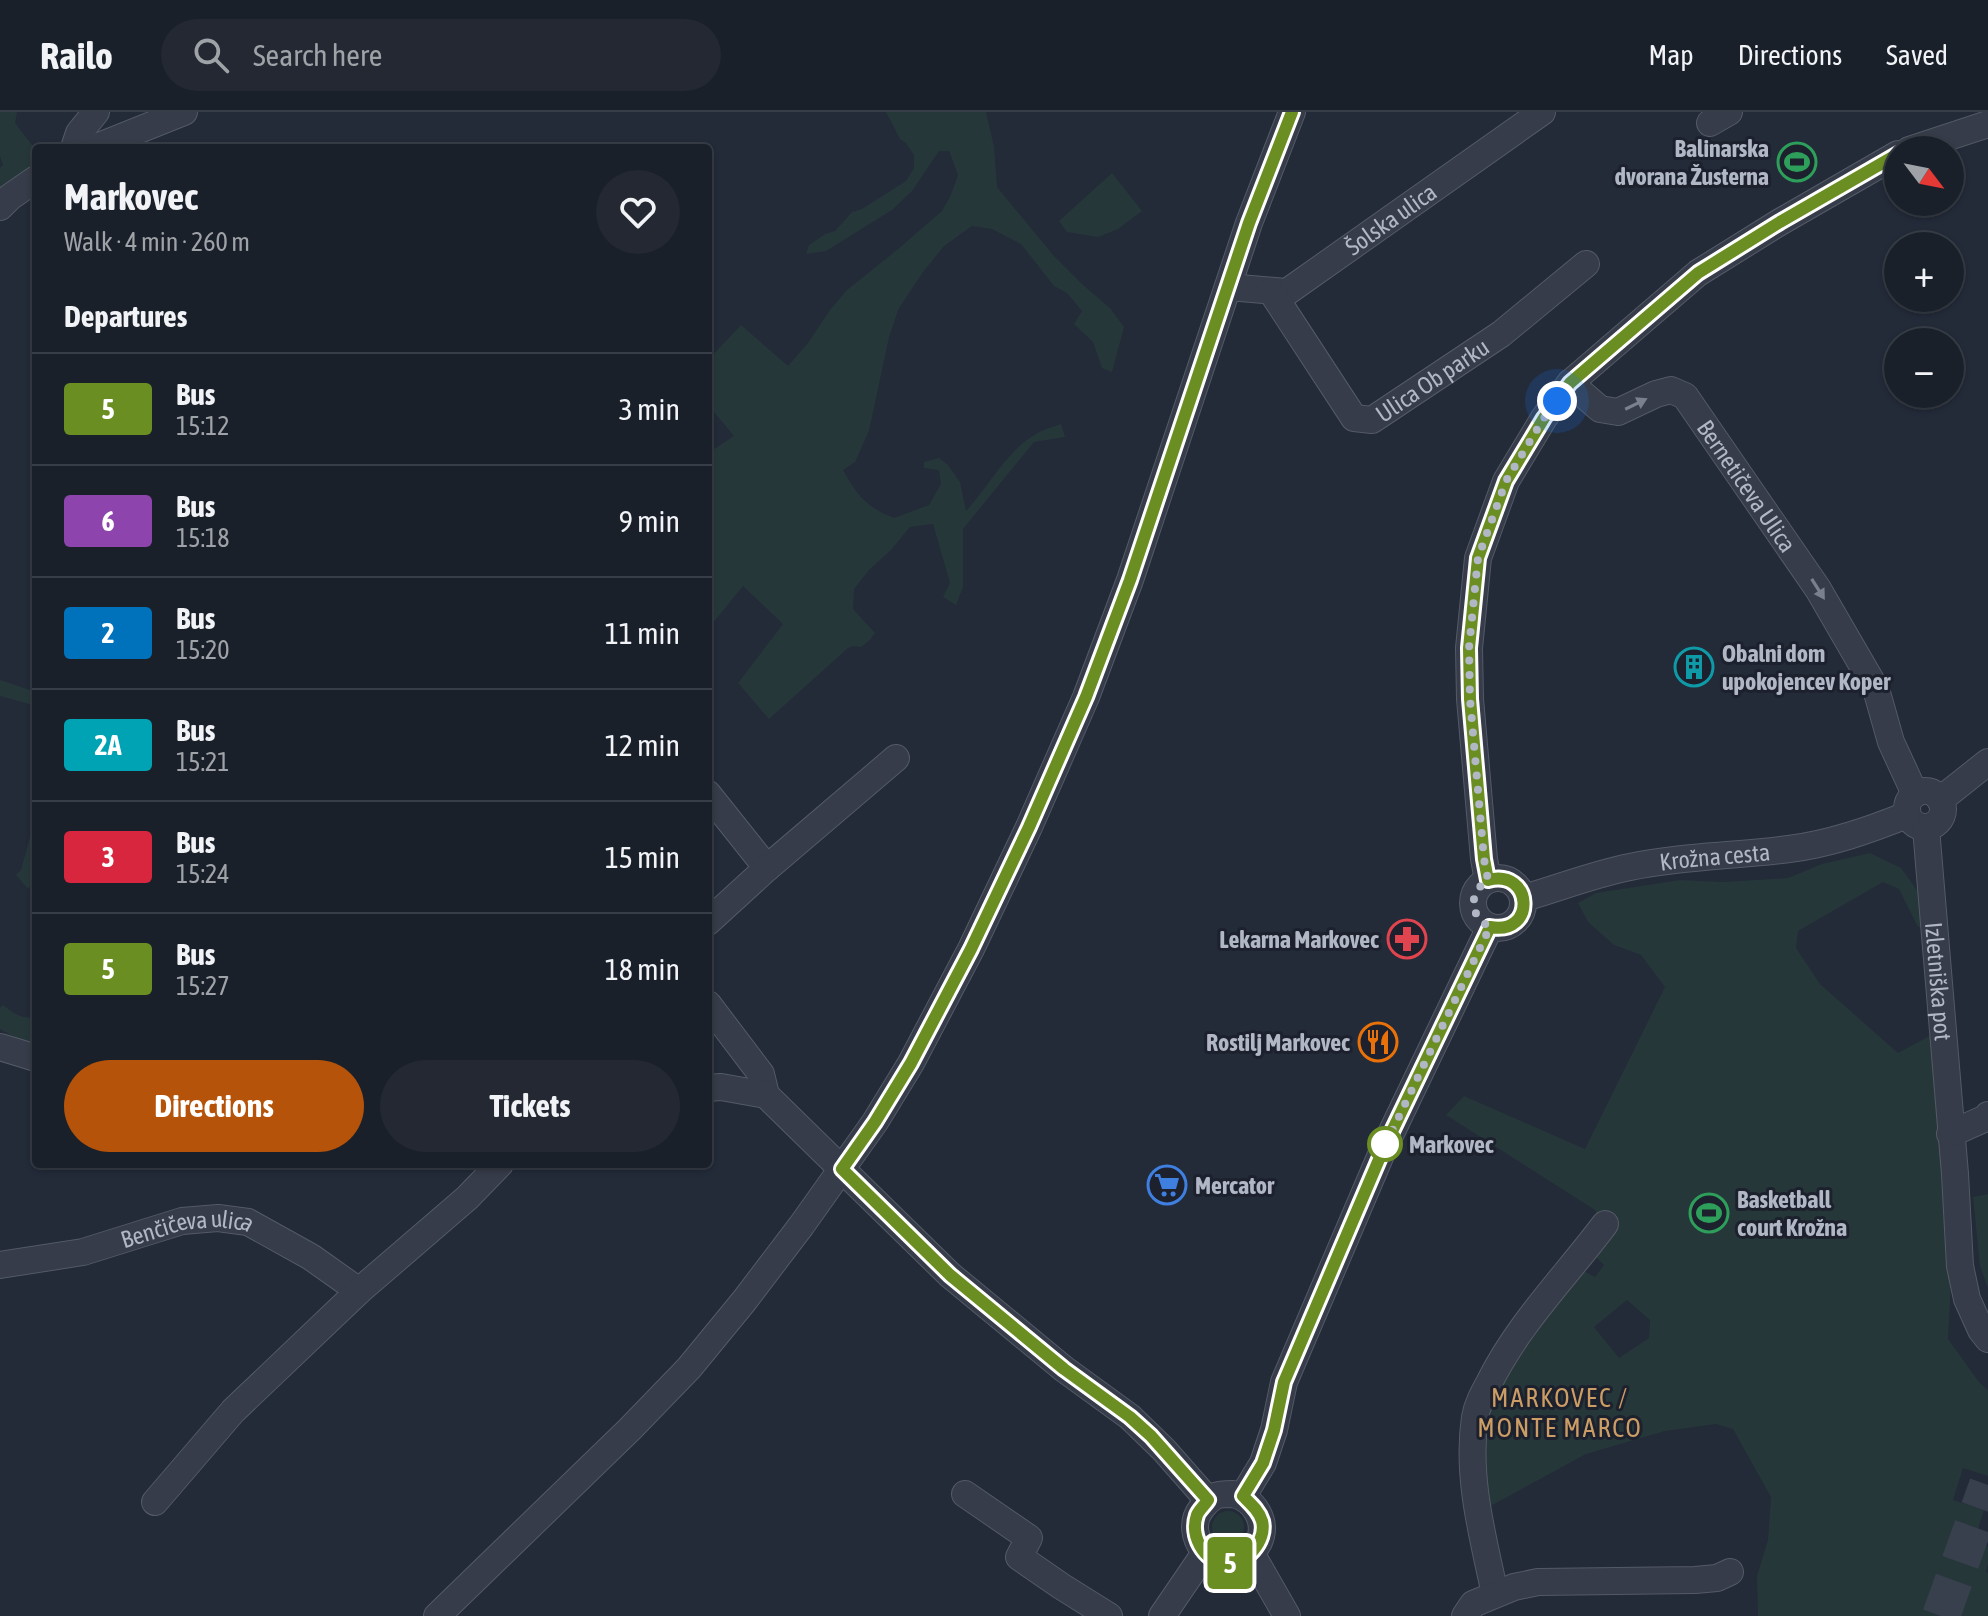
<!DOCTYPE html>
<meta charset="utf-8">
<style>
body{margin:0;font-family:"Asap Condensed",sans-serif;background:#232832;color:#f1f3f6;height:100vh;display:flex;flex-direction:column;font-size:30px;white-space:nowrap}
*{box-sizing:border-box;margin:0}
p{font-size:26px;color:#9fa3a8}
.icon{flex:none;width:44px;height:44px;fill:none;stroke:currentColor;stroke-width:2;stroke-linecap:round;stroke-linejoin:round}
.map{position:relative;flex:1;overflow:hidden}
.side{position:absolute;left:32px;top:32px;width:680px;height:1024px;display:flex;flex-direction:column;background:#1a202a;border-radius:8px;box-shadow:0 2px 6px #0004,0 0 0 2px #383e47}
.side>*{flex:none}
.badge{padding:0 16px;border-radius:6px;font-size:28px;line-height:52px}
.needle{width:52px;rotate:122deg}
.fabs{position:absolute;left:1884px;top:24px;display:grid;gap:16px}
.fabs a{display:grid;place-items:center;width:80px;height:80px;border-radius:50%;background:#1a202a;box-shadow:0 2px 6px #0004,0 0 0 2px #383e47;font-size:40px}
.you{position:absolute;width:40px;height:40px;margin:-20px;border:6px solid #fff;border-radius:50%;background:#1a73e8;box-shadow:0 0 0 12px #1a73e833}
.map>.badge{position:absolute;translate:-50% -50%;box-shadow:0 0 0 4px #fff}
h2{padding:0 32px;font-size:30px;line-height:72px}
.round{display:grid;place-items:center;flex:none;width:84px;height:84px;border-radius:42px;background:#232832}
.summary{display:flex;align-items:center;justify-content:space-between;height:136px;padding:0 32px}
h1{font-size:38px;font-weight:700;line-height:60px}
.action{display:flex;gap:16px;margin-top:auto;padding:16px 32px}
.action a{flex:1;height:92px;border-radius:48px;background:#b45309;color:#fff;font-size:32px;font-weight:700;line-height:92px;text-align:center}
.action a+a{background:#232832;color:#f1f3f6}
ul{padding:0;list-style:none}
li{display:flex;align-items:center;gap:24px;height:112px;padding:0 32px;border-top:2px solid #383e47}
li div{flex:1}
li b{display:block;font-size:30px}
li em{font-style:normal}
li .badge{min-width:88px;font-weight:700;text-align:center}
header{display:flex;align-items:center;gap:48px;box-sizing:border-box;height:112px;padding:0 40px;background:#1a202a;border-bottom:2px solid #383e47}
header strong{font-size:38px}
nav{display:flex;gap:44px;margin-inline-start:auto;font-size:28px}
.search{width:560px;height:72px;background:#232832;display:flex;align-items:center;gap:20px;box-sizing:border-box;padding:0 28px;border-radius:44px;color:#9fa3a8;font-size:30px}
.map>svg:first-child{display:block}
.green{fill:#26373a;fill-rule:evenodd}
.lines{fill:none;stroke-linecap:round;stroke-linejoin:round}
.highway-tunnel{stroke:#383f4d;stroke-width:38;stroke-dasharray:38 19;stroke-linecap:butt}
.minor-casing{stroke:#545a66;stroke-width:28}
.minor{stroke:#363c49;stroke-width:26}
.oneway{fill:#7a808d}
.line-casing{stroke:#fff;stroke-width:18}
.line{stroke:#6b8e23;stroke-width:12}
.walk{stroke:#b1b7c5;stroke-width:8;stroke-dasharray:0 14.4}
.stop-dot{fill:#fff;stroke:#6b8e23;stroke-width:4}
.labels{text-anchor:middle;dominant-baseline:central;stroke-width:6;stroke-linejoin:round;paint-order:stroke}
.poi-label{font-size:24px;font-weight:bold;fill:#b1b7c5;stroke:#1c212d;text-anchor:end}
.street-label{font-size:24px;fill:#b1b7c5;stroke:#1c212d}
.stop-label{font-size:24px;font-weight:bold;fill:#b1b7c5;stroke:#1c212d;text-anchor:start}
.neighbourhood-label{font-size:26px;letter-spacing:2px;fill:#cc9d65;stroke:#1c212d}
</style>
<header>
<strong>Railo</strong>
<div class="search"><svg class="icon" aria-label="search" viewBox="0 0 24 24"><circle cx="10" cy="10" r="6"/><path d="M15 15l6 6"/></svg>Search here</div>
<nav><a>Map</a><a>Directions</a><a>Saved</a></nav>
</header>
<div class="map">
<svg width="1988" height="1504" viewBox="0 0 1988 1504">
<rect width="100%" height="100%" fill="#232a38"/>
<path class="green" d="M0,0H17L15,11L36,38V51L0,87V56L3,53L0,44Z
M886,0H986L994,35L997,75L1054,144L1083,173L1110,196L1124,215L1112,260L1102,256L1093,230L1074,212L1082,199L1067,181L1054,174L1021,132L992,117L972,114L944,134L923,160L899,196L889,225L869,319L855,350L843,358C857,383 866,395 894,406L929,393L941,372L939,358L924,356V350L939,346L948,353L960,370L966,399C988,375 1008,337 1036,322C1044,317 1053,315 1061,312L1065,325L1034,330L963,417V475L956,493L943,485L950,471L933,412L910,415L891,438L869,458L854,477L853,497L875,521L870,528L861,535L853,534L848,536L769,607L738,571L783,512L743,474L708,517V341L734,324L708,293V248L741,213L788,254L808,231L830,198L847,178L898,137L942,99L950,85L958,63L949,39H939L912,79L892,98L826,139L806,142L809,133L825,122L835,119L852,100L862,97L906,69L914,56V43L906,31L900,27Z
M1112,61L1142,99L1118,117L1098,125L1067,120L1059,109Z
M0,568L36,580V594L0,584Z
M36,703C36,723 41,762 28,777L16,763L21,758Z
M1870,741L1901,756L1919,781L1924,815H1918L1899,777L1883,770L1798,819L1796,836L1820,872L1898,941L1935,921L1952,1153L1948,1227L1979,1270L1988,1278V1364L1963,1356L1953,1388L1984,1398L1974,1430L1988,1435V1452L1986,1460L1988,1461V1504H1758L1757,1464L1768,1428L1771,1385L1733,1317L1716,1312L1665,1319L1586,1342L1485,1397L1476,1288L1578,1156L1595,1165L1604,1153L1587,1136L1599,1108L1595,1098L1446,1003L1464,984L1585,1037L1665,875L1641,843L1614,833L1588,810L1578,791L1596,781L1680,768L1724,770L1788,766L1822,752ZM1627,1188L1650,1208L1649,1226L1619,1246L1594,1215Z
M3,893C13,901 23,908 36,905V933L14,925L0,917V896Z
M1988,1082V1176L1980,1154L1973,1085Z
M1212 1415a16 16 0 1 1 32 0a16 16 0 1 1-32 0Z"/>
<g class="lines">
<path class="highway-tunnel" d="M1941,1504L1988,1373"/>
<defs>
<g id="minor">
<path d="M1710,11L1729,0"/>
<path d="M74,36L79,21L96,0"/>
<path d="M94,36L184,0"/>
<path d="M1909,38L1988,12"/>
<path d="M0,95L10,85L36,67"/>
<path id="s1" d="M1228,175L1287,180L1542,0"/>
<path id="s2" d="M1271,179L1354,306L1372,308L1501,222L1586,152"/>
<path id="s3" d="M1570,271L1600,297L1618,300L1656,282L1671,278L1685,284L1818,477L1876,577L1891,630L1915,682"/>
<circle cx="1925" cy="697" r="18"/>
<path d="M708,682L767,756"/>
<path d="M1940,688L1988,650"/>
<path id="s4" d="M1926,716L1955,1062L1960,1154L1967,1187L1981,1218L1988,1227"/>
<circle cx="1498" cy="791" r="25"/>
<path d="M1488,768L1484,747L1470,587L1469,536L1478,446L1506,369L1544,306L1570,271L1698,161L1780,110L1898,42"/>
<path id="s5" d="M1524,786C1559,776 1594,762 1630,755C1682,744 1736,744 1789,737C1830,732 1869,718 1907,703"/>
<path d="M708,810L767,756L896,646"/>
<path d="M708,892L761,962L766,983"/>
<path d="M0,935L36,946"/>
<path d="M708,976L721,975L766,983L950,1163L1064,1257L1130,1305L1164,1338L1208,1388"/>
<path d="M1950,1022L1986,1006L1988,1003"/>
<path id="s6" d="M0,1153L83,1140L182,1109L218,1106L248,1110L311,1145L359,1179"/>
<path d="M965,1382L1029,1426L1019,1445L1061,1474L1109,1504"/>
<path d="M1233,1382C1254,1387 1268,1409 1259,1430C1255,1438 1249,1443 1242,1447C1212,1463 1182,1422 1201,1397C1205,1392 1209,1387 1215,1384C1220,1382 1228,1382 1233,1382Z"/>
<path d="M1243,1384L1263,1351L1274,1318L1284,1270L1383,1038L1490,815"/>
<path d="M155,1390L233,1299L359,1179L467,1086L500,1052"/>
<path d="M1251,1441L1287,1504"/>
<path d="M1495,1482C1483,1425 1466,1365 1475,1305C1477,1293 1483,1282 1489,1271C1518,1212 1566,1164 1605,1112"/>
<path d="M437,1504L630,1317L689,1256L744,1189L801,1114L875,1010L911,951L971,837L1029,715L1086,585L1130,468L1249,111L1292,0"/>
<path d="M1162,1504L1205,1441"/>
<path d="M1465,1504L1473,1492L1514,1475L1538,1470L1695,1468L1717,1466L1730,1460"/>
</g>
</defs>
<use href="#minor" class="minor-casing"/>
<use href="#minor" class="minor"/>
</g>
<defs><path id="oneway-solid" d="M-6-.8H1V-3.2L6.5 0L1 3.2V.8H-6Z" transform="scale(2)"/></defs>
<g class="oneway">
<use href="#oneway-solid" transform="translate(1636 292) rotate(-26)"/>
<use href="#oneway-solid" transform="translate(1818 477) rotate(58)"/>
</g>
<g class="lines">
<defs>
<path id="line" d="M1292,0L1249,111L1130,468L1086,585L1029,715L971,837L911,951L875,1010L842,1057L950,1163L1064,1257L1130,1305L1151,1324L1208,1388C1205,1393 1199,1398 1197,1403C1190,1423 1203,1449 1225,1451C1246,1453 1267,1429 1262,1409C1259,1399 1251,1392 1243,1384L1263,1351L1274,1318L1284,1270L1383,1038L1490,815C1537,824 1533,756 1488,768L1484,747L1470,587L1469,536L1478,446L1506,369L1544,306L1570,271L1698,161L1780,110L1898,42"/>
</defs>
<use href="#line" class="line-casing"/>
<use href="#line" class="line"/>
<path class="walk" d="M1385,1032L1383,1038L1490,815C1469,804 1468,781 1488,768L1484,747L1470,587L1469,536L1478,446L1506,369L1544,306L1557,289"/>
</g>
<defs>
<symbol id="stadium-ring" viewBox="-11 -11 22 22"><circle r="9.5" fill="#1c212d" stroke="#2e9e5b" stroke-width="1.5"/><path d="M0-5a6.5 5 0 1 0 0 10a6.5 5 0 1 0 0-10ZM-3.5-1.8h7v3.6h-7Z" fill="#2e9e5b"/></symbol>
<symbol id="building-ring" viewBox="-11 -11 22 22"><circle r="9.5" fill="#1c212d" stroke="#0f9aa8" stroke-width="1.5"/><path d="M-4-6H4V6H1V3H-1V6H-4ZM-2.5-4.3h1.7v1.8h-1.7ZM.8-4.3h1.7v1.8H.8ZM-2.5-1h1.7V.8h-1.7ZM.8-1h1.7V.8H.8Z" fill="#0f9aa8"/></symbol>
<symbol id="pharmacy-ring" viewBox="-11 -11 22 22"><circle r="9.5" fill="#1c212d" stroke="#e0444e" stroke-width="1.5"/><path d="M-2-6h4v4h4v4h-4v4h-4v-4h-4v-4h4Z" fill="#e0444e"/></symbol>
<symbol id="restaurant-ring" viewBox="-11 -11 22 22"><circle r="9.5" fill="#1c212d" stroke="#e8710a" stroke-width="1.5"/><path d="M-5-6h1v4h1v-4h1v4h1v-4h1v5L-1.5 .5V6h-2V.5L-5-1ZM5-6V6H3V1.5H1.5Q1.5-4 5-6Z" fill="#e8710a"/></symbol>
<symbol id="supermarket-ring" viewBox="-11 -11 22 22"><circle r="9.5" fill="#1c212d" stroke="#3f7fe0" stroke-width="1.5"/><path d="M-6-5.5h2.5l.6 2H6L4.5 2H-2.5L-4.4-4H-6ZM-1.5 3.2a1.3 1.3 0 1 0 .1 0ZM3 3.2a1.3 1.3 0 1 0 .1 0Z" fill="#3f7fe0"/></symbol>
</defs>
<g fill-rule="evenodd">
<use href="#stadium-ring" x="1775" y="28" width="44" height="44"/>
<use href="#building-ring" x="1672" y="533" width="44" height="44"/>
<use href="#pharmacy-ring" x="1385" y="805" width="44" height="44"/>
<use href="#restaurant-ring" x="1356" y="908" width="44" height="44"/>
<use href="#supermarket-ring" x="1145" y="1051" width="44" height="44"/>
<use href="#stadium-ring" x="1687" y="1079" width="44" height="44"/>
</g>
<circle class="stop-dot" cx="1385" cy="1032" r="16"/>
<g class="labels">
<g class="poi-label">
<text x="1769" y="36">Balinarska<tspan x="1769" dy="28">dvorana Žusterna</tspan></text>
<text x="1722" y="541" text-anchor="start">Obalni dom<tspan x="1722" dy="28">upokojencev Koper</tspan></text>
<text x="1379" y="827">Lekarna Markovec</text>
<text x="1350" y="930">Rostilj Markovec</text>
<text x="1195" y="1073" text-anchor="start">Mercator</text>
<text x="1737" y="1087" text-anchor="start">Basketball<tspan x="1737" dy="28">court Krožna</tspan></text>
</g>
<g class="street-label">
<text stroke="none"><textPath href="#s1" startOffset="186">Šolska ulica</textPath></text>
<text stroke="none"><textPath href="#s2" startOffset="242">Ulica Ob parku</textPath></text>
<text stroke="none"><textPath href="#s3" startOffset="240">Bernetičeva Ulica</textPath></text>
<text stroke="none"><textPath href="#s5" startOffset="196">Krožna cesta</textPath></text>
<text stroke="none"><textPath href="#s4" startOffset="154">Izletniška pot</textPath></text>
<text stroke="none"><textPath href="#s6" startOffset="192">Benčičeva ulica</textPath></text>
</g>
<g class="stop-label">
<text x="1409" y="1032">Markovec</text>
</g>
<g class="neighbourhood-label">
<text x="1560" y="1286">MARKOVEC /<tspan x="1560" dy="30">MONTE MARCO</tspan></text>
</g>
</g>
</svg>
<div class="fabs">
<a><svg class="needle" viewBox="-14 -14 28 28"><path d="M0-13l5 13h-10z" fill="#e53935"/><path d="M0 13l5-13h-10z" fill="#9fa3a8"/></svg></a>
<a>+</a>
<a>−</a>
</div>
<div class="you" style="left:1557px;top:289px"></div>
<b class="badge" style="left:1230px;top:1451px;background:#6b8e23;color:#fff">5</b>
<section class="side">
<div class="summary"><div><h1>Markovec</h1><p>Walk · 4 min · 260 m</p></div><a class="round"><svg class="icon" aria-label="heart" viewBox="0 0 24 24"><path d="M12 20l-8-8c-3-5 5-10 8-4 3-6 11-1 8 4z"/></svg></a></div>
<h2>Departures</h2>
<ul>
<li><span class="badge" style="background:#6b8e23;color:#fff">5</span><div><b>Bus</b><p>15:12</p></div><em>3 min</em></li>
<li><span class="badge" style="background:#8e44ad;color:#fff">6</span><div><b>Bus</b><p>15:18</p></div><em>9 min</em></li>
<li><span class="badge" style="background:#0072bc;color:#fff">2</span><div><b>Bus</b><p>15:20</p></div><em>11 min</em></li>
<li><span class="badge" style="background:#00a3b4;color:#fff">2A</span><div><b>Bus</b><p>15:21</p></div><em>12 min</em></li>
<li><span class="badge" style="background:#d7263d;color:#fff">3</span><div><b>Bus</b><p>15:24</p></div><em>15 min</em></li>
<li><span class="badge" style="background:#6b8e23;color:#fff">5</span><div><b>Bus</b><p>15:27</p></div><em>18 min</em></li>
</ul>
<div class="action"><a>Directions</a><a>Tickets</a></div>
</section>
</div>
